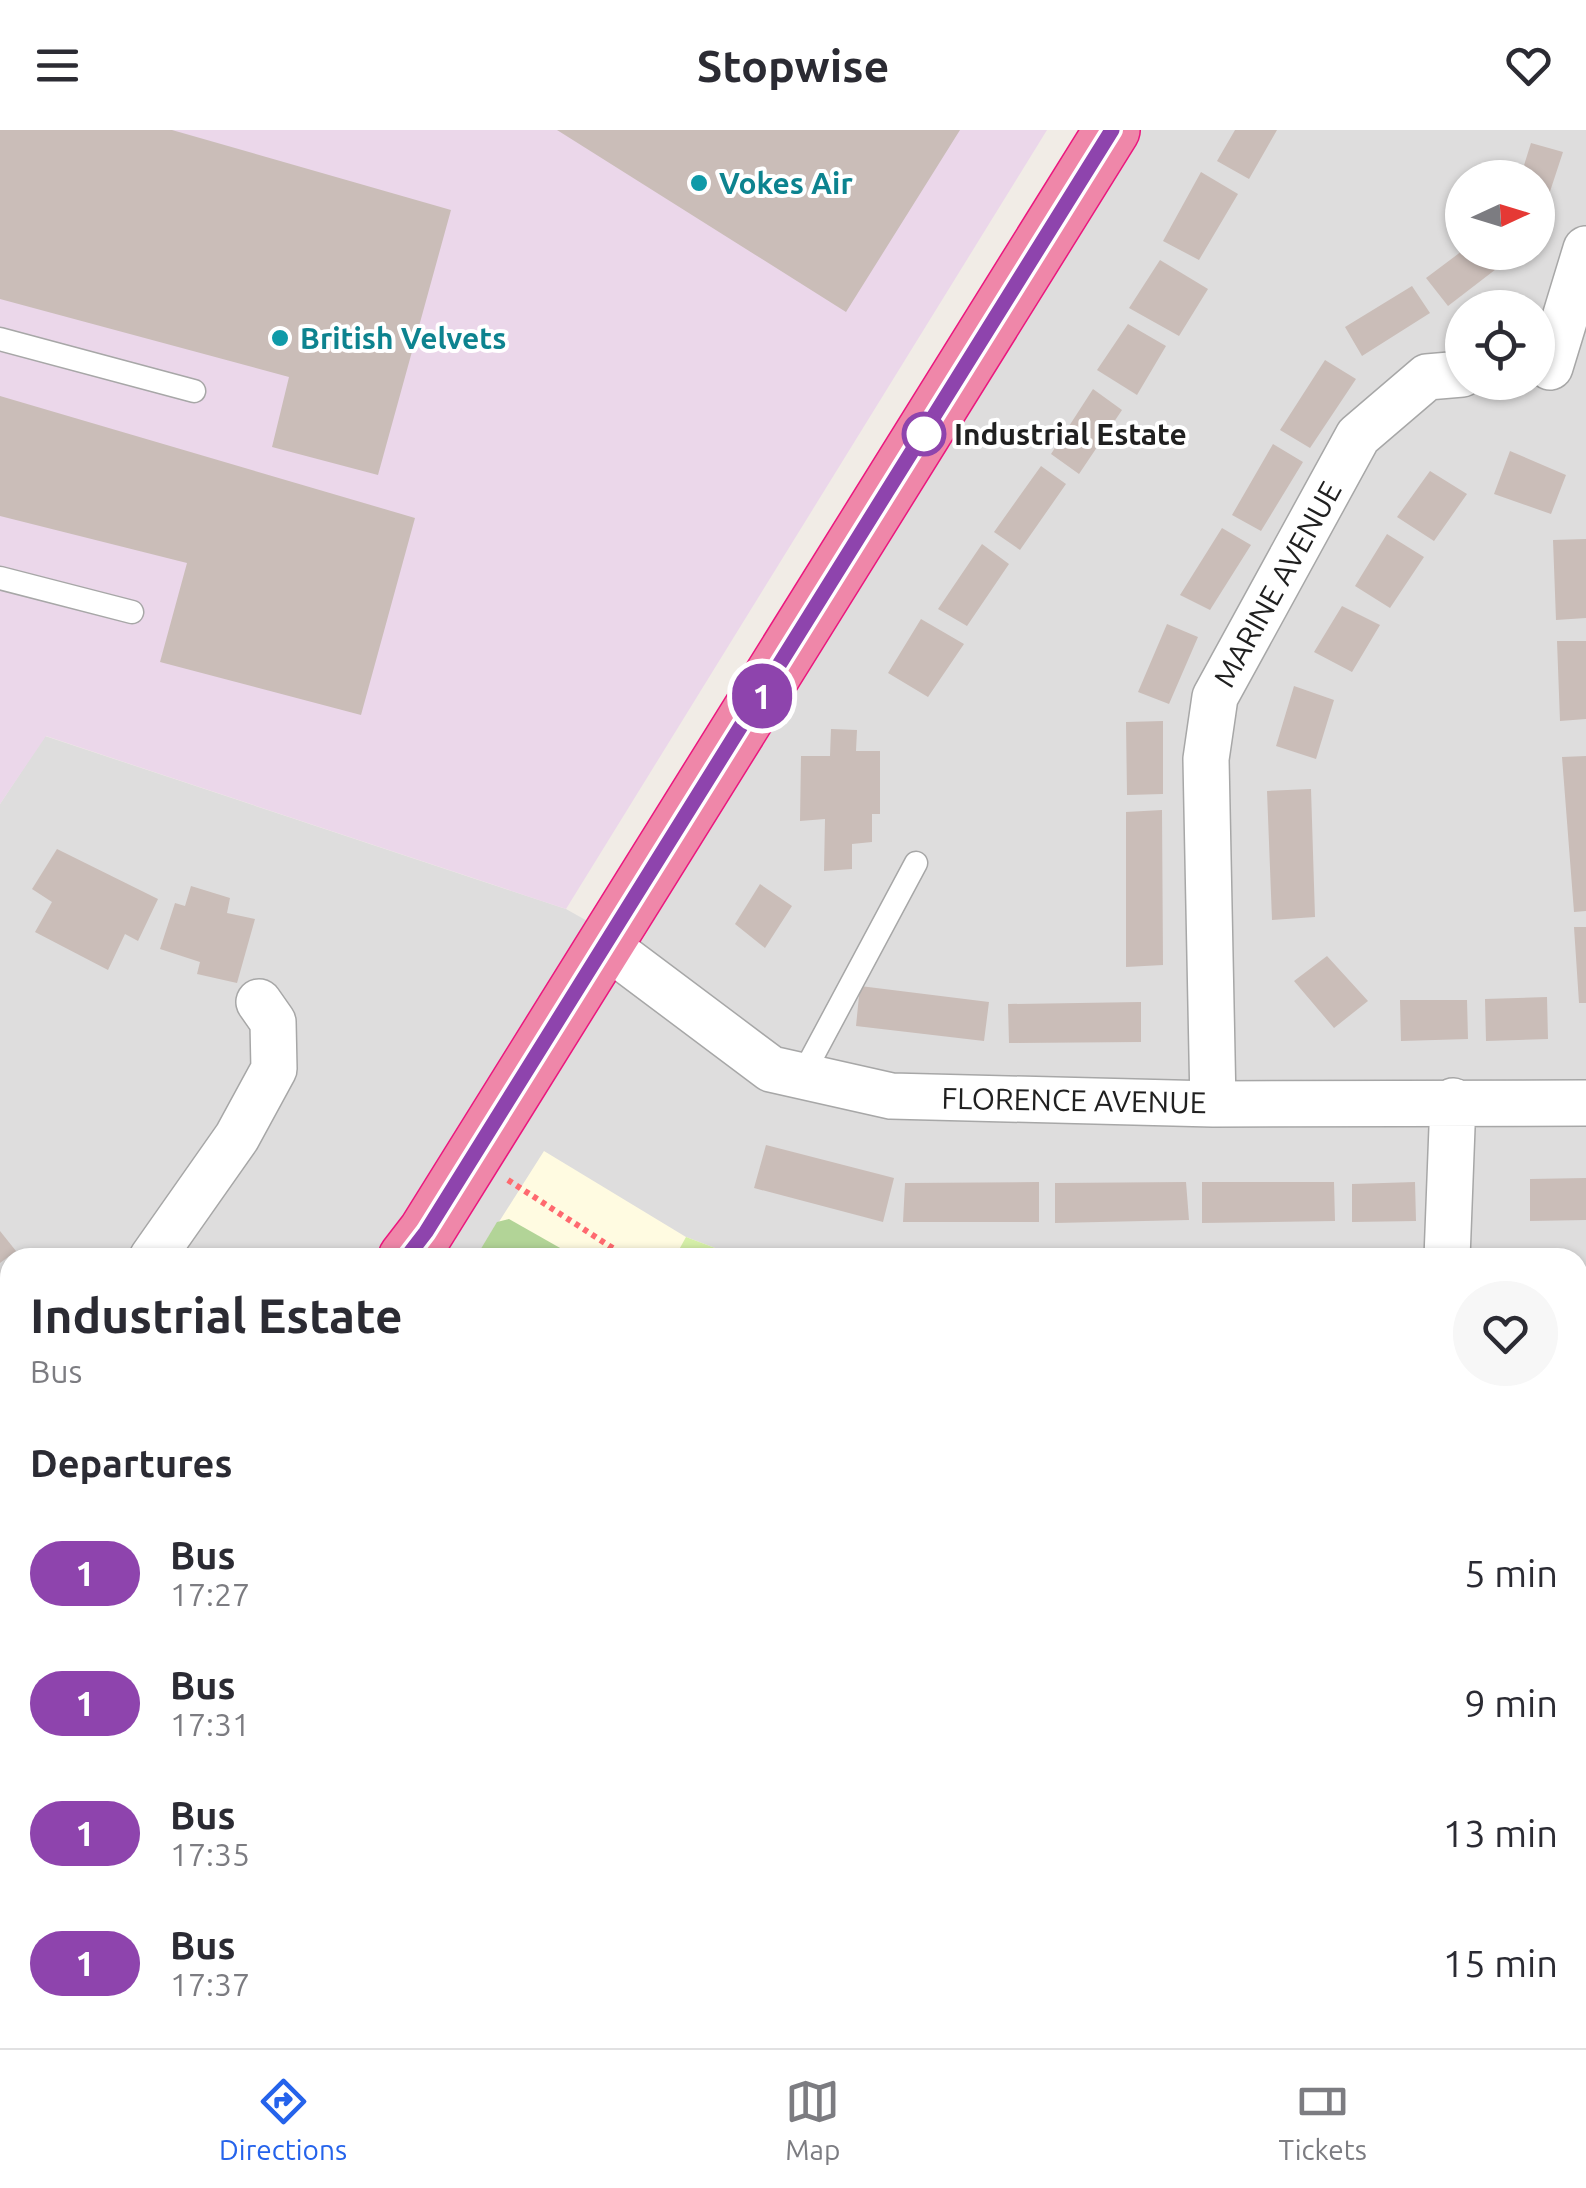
<!DOCTYPE html>
<style>
body{margin:0;font-family:Ubuntu,sans-serif;background:#f7f7f7;color:#2b2b33;height:100vh;display:flex;flex-direction:column;font-size:38px;white-space:nowrap}
*{box-sizing:border-box;margin:0}
p{font-size:32px;color:#7c7c81}
.icon{flex:none;width:55px;height:55px;fill:none;stroke:currentColor;stroke-width:2;stroke-linecap:round;stroke-linejoin:round}
.map{position:relative;flex:1;overflow:hidden}
.sheet{position:absolute;left:0px;top:1118px;width:1588px;height:802px;display:flex;flex-direction:column;background:#fff;border-radius:30px 30px 0 0;box-shadow:0 2px 8px #0004}
.sheet>*{flex:none}
.badge{padding:0 20px;border-radius:32px;font-size:35px;line-height:65px}
.needle{width:65px;rotate:86deg}
.tools{position:absolute;left:1445px;top:30px;display:grid;gap:20px}
.tools a{display:grid;place-items:center;width:110px;height:110px;border-radius:50%;background:#fff;box-shadow:0 2px 8px #0004;font-size:50px}
.map>.badge{position:absolute;translate:-50% -50%;box-shadow:0 0 0 5px #fff}
h2{padding:0 30px;font-size:38px;line-height:90px}
.round{display:grid;place-items:center;flex:none;width:105px;height:105px;border-radius:52px;background:#f7f7f7}
.summary{display:flex;align-items:center;justify-content:space-between;height:170px;padding:0 30px}
h1{font-size:48px;font-weight:700;line-height:75px}
ul{padding:0;list-style:none}
li{display:flex;align-items:center;gap:30px;height:130px;padding:0 30px}
li div{flex:1}
li b{display:block;font-size:38px}
li em{font-style:normal}
li .badge{min-width:110px;font-weight:700;text-align:center}
header{display:flex;justify-content:space-between;align-items:center;height:130px;padding:0 30px;background:#fff;font-size:45px;font-weight:700}
.dock{display:flex;justify-content:space-around;align-items:center;height:140px;border-top:2px solid #e1e1e2;background:#fff;font-size:28px;color:#7c7c81}
.dock a{display:grid;justify-items:center;gap:5px}
.dock .active{color:#2563eb}
.map>svg:first-child{display:block}
.residential{fill:#dedddd;fill-rule:evenodd}
.industrial{fill:#ebd7ea}
.education{fill:#fffbe1}
.grass{fill:#d5efa8}
.forest{fill:#b2d497}
.pitch{fill:#7de7af}
.building{fill:#cabdb8}
.lines{fill:none;stroke-linecap:round;stroke-linejoin:round}
.lane-casing{stroke:#a7a7a7;stroke-width:25}
.street-casing{stroke:#a7a7a7;stroke-width:48}
.secondary-casing{stroke:#7e7900;stroke-width:58}
.highway-casing{stroke:#eb177e;stroke-width:58}
.path{stroke:#ff696f;stroke-width:6;stroke-dasharray:5 5;stroke-linecap:butt}
.lane{stroke:#fff;stroke-width:22}
.street{stroke:#fff;stroke-width:45}
.secondary{stroke:#fff8b6;stroke-width:55}
.highway{stroke:#ef87a9;stroke-width:55}
.line-casing{stroke:#fff;stroke-width:22}
.line{stroke:#8e44ad;stroke-width:15}
.culture-dot{fill:#0f9aa8;stroke:#fff;stroke-width:4}
.stop-dot{fill:#fff;stroke:#8e44ad;stroke-width:5}
.labels{text-anchor:middle;dominant-baseline:central;stroke-width:8;stroke-linejoin:round;paint-order:stroke}
.culture-label{font-size:30px;font-weight:bold;fill:#0d838f;stroke:#fff;text-anchor:start}
.stop-label{font-size:30px;font-weight:bold;fill:#202020;stroke:#fff;text-anchor:start}
.street-label{font-size:30px;fill:#202020;stroke:#fff}
</style>
<header><svg class="icon" aria-label="menu" viewBox="0 0 24 24"><path d="M4 6h16M4 12h16M4 18h16"/></svg>Stopwise<svg class="icon" aria-label="heart" viewBox="0 0 24 24"><path d="M12 20l-8-8c-3-5 5-10 8-4 3-6 11-1 8 4z"/></svg></header>
<div class="map">
<svg width="1586" height="1918" viewBox="0 0 1586 1918">
<rect width="100%" height="100%" fill="#f1ece6"/>
<path class="residential" d="M1121,0H1586V1918H0V674L45,606L566,779L637,819ZM1462,48H1538V122H1462ZM1462,178H1538V252H1462ZM10,1128H1578V1910H10Z"/>
<path class="industrial" d="M0,0H1047L566,779L46,606L0,674Z"/>
<path class="education" d="M544,1021L686,1107L739,1127L476,1128Z"/>
<path class="grass" d="M686,1107L739,1127H675Z
M1578,1161H1586V1918H1516L1511,1910H1578Z"/>
<path class="forest" d="M509,1089L576,1127H476L497,1092Z"/>
<path class="pitch" d="M456,1910H794L780,1918H460Z"/>
<path class="building" d="M0,0H172L451,80L378,345L272,317L289,247L0,169Z
M557,0H960L846,182Z
M1235,0H1277L1249,49L1217,31Z
M1531,13L1563,22L1538,98V48H1520Z
M1201,42L1238,64L1199,130L1163,111Z
M1462,121L1511,122L1513,126L1448,176L1426,148Z
M1160,130L1208,159L1179,206L1129,178Z
M1412,156L1430,183L1362,226L1345,197Z
M1128,194L1166,216L1137,265L1097,240Z
M1325,230L1356,249L1310,318L1280,300Z
M1093,259L1122,280L1079,344L1051,324Z
M0,266L415,388L361,585L160,532L187,433L0,386Z
M1273,314L1303,332L1261,401L1232,385Z
M1510,321L1566,345L1551,384L1494,364Z
M1041,336L1066,354L1020,420L994,402Z
M1430,341L1467,364L1434,411L1397,387Z
M1222,398L1251,415L1210,480L1180,465Z
M1387,404L1424,427L1390,478L1355,456Z
M1586,409V488L1556,490L1553,410Z
M982,414L1009,434L967,496L938,479Z
M1342,476L1380,495L1352,542L1314,522Z
M921,489L964,514L928,567L888,543Z
M1167,494L1198,507L1169,574L1138,562Z
M1557,511H1586V589L1560,591Z
M1294,556L1334,570L1316,629L1276,616Z
M1163,591V664L1127,665L1126,592Z
M831,599L857,600L856,621H880V684H872V712L852,714V739L824,741L825,689L800,691L801,626H830Z
M1586,626V781L1574,782L1562,627Z
M1311,659L1315,787L1272,790L1267,661Z
M1162,680L1163,835L1126,837V682Z
M57,719L158,769L138,811L125,804L108,840L35,802L52,772L32,759Z
M760,754L792,776L765,818L735,794Z
M191,756L230,768L227,783L255,789L237,853L197,844L200,832L160,819L175,773L185,776Z
M1574,797H1586V873H1579Z
M1327,826L1368,871L1334,898L1294,851Z
M860,856L989,872L984,911L856,896Z
M1547,867L1548,909L1486,911L1485,869Z
M1400,870H1467L1468,909L1401,911Z
M1141,872V912L1009,913L1008,874Z
M766,1015L894,1048L883,1092L754,1058Z
M1586,1048V1090L1530,1091V1049Z
M1039,1052V1092H903L905,1053Z
M1186,1052L1189,1090L1055,1093V1053Z
M1202,1052H1334L1335,1091L1202,1093Z
M1415,1052L1416,1091L1352,1092V1054Z
M0,1101L16,1121L0,1133Z
M6,1211L10,1214V1258L0,1251V1219Z
M10,1376V1454L0,1447V1386Z
M182,1910H225L230,1918H186Z
M1081,1910H1454L1458,1918H1086Z"/>
<g class="lines">
<defs>
<path id="lane" d="M0,209L194,261
M0,448L132,482
M802,946L916,733
M952,1910L976,1918
M862,1918L876,1910"/>
<path id="street" d="M1550,237L1586,119
M607,816L771,939L891,966L1213,974L1586,973
M1213,974L1206,629L1215,567L1358,306L1427,247L1462,244
M152,1128L237,1007L274,939L273,892L259,872
M1447,1128L1453,971
M0,1302L10,1292
M0,1472L10,1482"/>
<path id="secondary" d="M321,1910L325,1918"/>
<path id="highway" d="M406,1128L426,1102L1112,0
M0,1523L10,1515"/>
</defs>
<use href="#lane" class="lane-casing"/>
<use href="#street" class="street-casing"/>
<use href="#secondary" class="secondary-casing"/>
<use href="#highway" class="highway-casing"/>
<path class="path" d="M508,1050L628,1128"/>
<use href="#lane" class="lane"/>
<use href="#street" class="street"/>
<use href="#secondary" class="secondary"/>
<use href="#highway" class="highway"/>
</g>
<g class="lines">
<defs>
<path id="line" d="M406,1128L426,1102L1112,0"/>
</defs>
<use href="#line" class="line-casing"/>
<use href="#line" class="line"/>
</g>
<g class="culture-dot">
<circle cx="699" cy="53" r="10"/>
<circle cx="280" cy="208" r="10"/>
</g>
<circle class="stop-dot" cx="924" cy="304" r="20"/>
<g class="labels">
<g class="culture-label">
<text x="719" y="53">Vokes Air</text>
<text x="300" y="208">British Velvets</text>
</g>
<g class="stop-label">
<text x="954" y="304">Industrial Estate</text>
</g>
<g class="street-label">
<text transform="translate(1277 454) rotate(-61)">MARINE AVENUE</text>
<text transform="translate(1074 970) rotate(1)">FLORENCE AVENUE</text>
</g>
</g>
</svg>
<div class="tools">
<a><svg class="needle" viewBox="-14 -14 28 28"><path d="M0-13l5 13h-10z" fill="#e53935"/><path d="M0 13l5-13h-10z" fill="#7c7c81"/></svg></a>
<a><svg class="icon" aria-label="locate" viewBox="0 0 24 24"><circle cx="12" cy="12" r="6"/><path d="M12 2v4M12 18v4M2 12h4M18 12h4"/></svg></a>
</div>
<b class="badge" style="left:762px;top:566px;background:#8e44ad;color:#fff">1</b>
<section class="sheet">
<div class="summary"><div><h1>Industrial Estate</h1><p>Bus</p></div><a class="round"><svg class="icon" aria-label="heart" viewBox="0 0 24 24"><path d="M12 20l-8-8c-3-5 5-10 8-4 3-6 11-1 8 4z"/></svg></a></div>
<h2>Departures</h2>
<ul>
<li><span class="badge" style="background:#8e44ad;color:#fff">1</span><div><b>Bus</b><p>17:27</p></div><em>5 min</em></li>
<li><span class="badge" style="background:#8e44ad;color:#fff">1</span><div><b>Bus</b><p>17:31</p></div><em>9 min</em></li>
<li><span class="badge" style="background:#8e44ad;color:#fff">1</span><div><b>Bus</b><p>17:35</p></div><em>13 min</em></li>
<li><span class="badge" style="background:#8e44ad;color:#fff">1</span><div><b>Bus</b><p>17:37</p></div><em>15 min</em></li>
</ul>
</section>
</div>
<nav class="dock">
<a class="active"><svg class="icon" aria-label="directions" viewBox="0 0 24 24"><path d="M12 3l9 9-9 9-9-9zM9 14v-3h6M13 9l2 2-2 2"/></svg>Directions</a>
<a><svg class="icon" aria-label="map" viewBox="0 0 24 24"><path d="M3 6l6-2 6 2 6-2v14l-6 2-6-2-6 2zM9 4v14M15 6v14"/></svg>Map</a>
<a><svg class="icon" aria-label="tickets" viewBox="0 0 24 24"><path d="M3 7h18v10H3zM15 7v10"/></svg>Tickets</a>
</nav>
